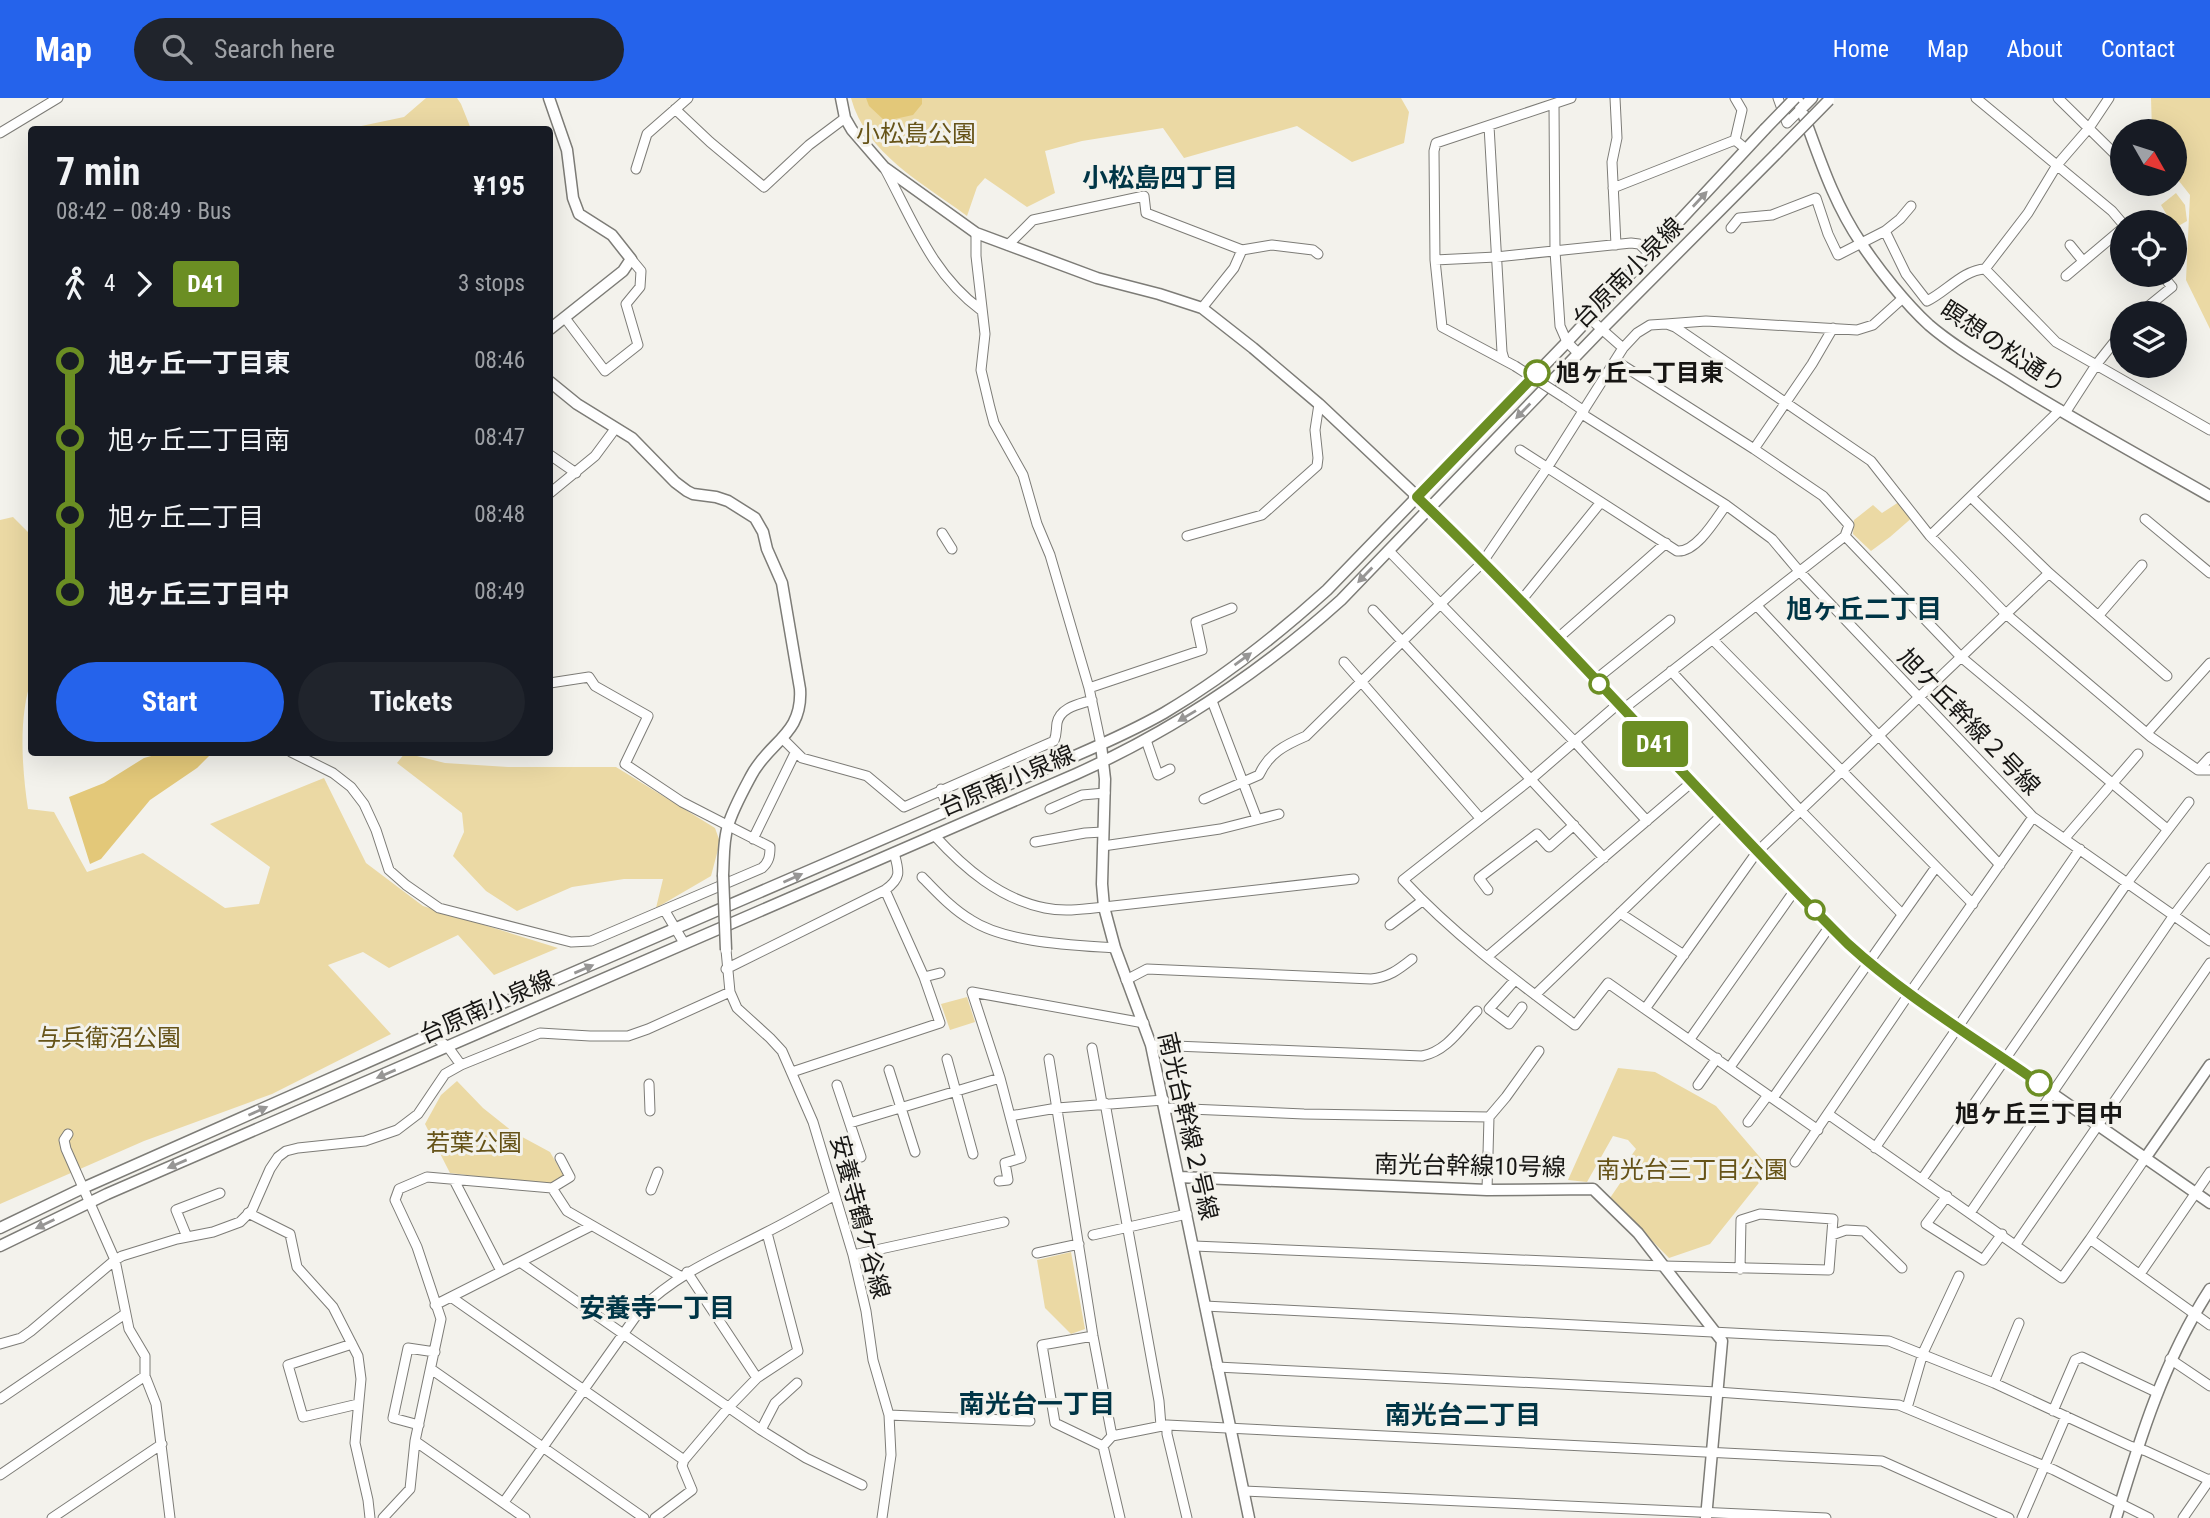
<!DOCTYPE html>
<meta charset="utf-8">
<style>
body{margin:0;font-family:"Roboto Condensed","Noto Sans JP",sans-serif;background:#20242c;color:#f1f3f6;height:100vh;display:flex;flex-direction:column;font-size:26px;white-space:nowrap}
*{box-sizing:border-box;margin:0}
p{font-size:23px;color:#9ea1a6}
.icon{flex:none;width:38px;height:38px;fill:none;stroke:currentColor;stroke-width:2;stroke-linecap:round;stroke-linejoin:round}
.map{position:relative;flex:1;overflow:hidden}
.drawer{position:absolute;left:28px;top:28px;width:525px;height:630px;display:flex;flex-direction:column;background:#171b24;border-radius:7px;box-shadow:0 7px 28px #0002}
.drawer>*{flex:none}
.badge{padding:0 14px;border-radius:5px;font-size:24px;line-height:46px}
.needle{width:46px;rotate:129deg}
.fabs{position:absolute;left:2110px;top:21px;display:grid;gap:14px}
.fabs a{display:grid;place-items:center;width:77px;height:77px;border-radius:50%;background:#171b24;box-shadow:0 7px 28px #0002;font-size:35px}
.map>.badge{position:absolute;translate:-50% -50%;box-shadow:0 0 0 4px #fff}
.legs{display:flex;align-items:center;gap:10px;height:77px;padding:0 28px;font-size:23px}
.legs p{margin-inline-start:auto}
.summary{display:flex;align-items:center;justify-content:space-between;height:119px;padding:0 28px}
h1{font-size:38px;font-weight:700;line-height:52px}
.button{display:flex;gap:14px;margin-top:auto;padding:14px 28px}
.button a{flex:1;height:80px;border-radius:42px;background:#2563eb;color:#fff;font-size:28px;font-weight:700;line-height:80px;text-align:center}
.button a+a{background:#20242c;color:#f1f3f6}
ul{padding:0 28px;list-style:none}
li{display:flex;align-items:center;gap:24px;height:77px;font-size:26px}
li i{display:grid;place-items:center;width:10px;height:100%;margin:0 9px;background:currentColor}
li i::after{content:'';width:18px;height:18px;margin:-9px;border:5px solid;border-radius:50%;background:#171b24}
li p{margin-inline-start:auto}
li:first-child i{background:linear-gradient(#0000 50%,currentColor 0)}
li:last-child i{background:linear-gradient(currentColor 50%,#0000 0)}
header{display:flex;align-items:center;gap:42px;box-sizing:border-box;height:98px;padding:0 35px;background:#2563eb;color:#fff}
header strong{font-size:33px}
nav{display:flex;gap:38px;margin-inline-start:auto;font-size:24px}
.search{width:490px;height:63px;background:#20242c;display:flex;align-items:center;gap:18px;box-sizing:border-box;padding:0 24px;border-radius:38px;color:#9ea1a6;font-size:26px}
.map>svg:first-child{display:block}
.green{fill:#ebd9a4}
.water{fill:#e3c879}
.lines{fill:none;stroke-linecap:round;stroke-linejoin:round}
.minor-casing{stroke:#7d7c77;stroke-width:11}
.tertiary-casing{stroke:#7d7c77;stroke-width:13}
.minor{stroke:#fff;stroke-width:9}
.tertiary{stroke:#fff;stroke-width:10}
.minor-bridge-casing{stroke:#7d7c77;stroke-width:11;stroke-linecap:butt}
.tertiary-bridge-casing{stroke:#7d7c77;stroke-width:13;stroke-linecap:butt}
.minor-bridge{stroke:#fff;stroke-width:9}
.tertiary-bridge{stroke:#fff;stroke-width:10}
.oneway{fill:#979695}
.line-1-casing{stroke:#fff;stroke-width:16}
.line-1{stroke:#6b8e23;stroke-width:10}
.stop-1-dot{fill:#fff;stroke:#6b8e23;stroke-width:3.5}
.labels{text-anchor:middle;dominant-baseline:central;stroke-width:6;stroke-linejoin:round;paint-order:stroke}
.park-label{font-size:24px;fill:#665318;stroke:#f3f2ec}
.street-label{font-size:24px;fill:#171614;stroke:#f3f2ec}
.stop-label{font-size:24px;font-weight:bold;fill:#171614;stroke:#f3f2ec;text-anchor:start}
.neighbourhood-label{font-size:26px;font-weight:bold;fill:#003546;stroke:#f3f2ec}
</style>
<header>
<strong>Map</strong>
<div class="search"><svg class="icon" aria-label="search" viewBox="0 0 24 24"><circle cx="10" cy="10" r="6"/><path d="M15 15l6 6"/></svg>Search here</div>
<nav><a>Home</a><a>Map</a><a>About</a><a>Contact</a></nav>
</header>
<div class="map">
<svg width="2210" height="1420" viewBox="0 0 2210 1420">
<rect width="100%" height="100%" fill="#f3f2ec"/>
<path class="green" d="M426,0H457L461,6L471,31H347L404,19Z
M851,0H1401L1409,14L1404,45L1352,64L1297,28L1184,60L1163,30L1082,43L1045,53L1055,95L1027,109L985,80L977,89L967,118C923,85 866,56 851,0Z
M2151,0H2210V231L2186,182L2190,97L2175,78V33H2152Z
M2176,95L2185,107L2187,123L2175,130V124H2171L2161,107Z
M1902,402L1914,418L1890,439L1871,453L1853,436L1854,422L1873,407L1882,415Z
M13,419L28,434L31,455L32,580C18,618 22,671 28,711L54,714L87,774L143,755L225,810L259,806L270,769L210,726L324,680L366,765L423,808L558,850L494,877L458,837L389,870L363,854L328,867L391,936L272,996L144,1043L0,1106V422Z
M405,655L445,665L508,669H616L715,730L720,744L711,778L656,810L663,781H624L572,789L517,813L486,793L453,758L464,734L462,715L397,665Z
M967,899L975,924L950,932L941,906Z
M1618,970L1655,974L1716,1008L1770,1071L1710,1146L1669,1160L1610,1100L1625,1078L1621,1072L1636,1051L1628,1042L1613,1038L1587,1084L1568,1082Z
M457,983L483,1010L513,1034L550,1054L564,1078L549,1087L450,1075L425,1026L441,997Z
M1071,1154L1085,1231L1071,1236L1045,1210L1037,1162Z"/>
<path class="water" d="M866,0H922V6L913,17L885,23L869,8Z
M162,655H212L197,670L150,702L101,761L90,766L69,699L104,685L144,660Z"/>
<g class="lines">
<defs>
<path id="minor" d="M1615,0L1617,40L1612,64L1616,147
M1735,0L1742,12L1735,42L1746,51
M1778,0L1787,25L1801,11
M1976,0L2112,113L2123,126
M2058,0L2123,64
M1554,6L1555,153L1560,228L1567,244L1578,255
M675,11L710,44L764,89L809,47L845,20
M1489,28L1502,254L1504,261
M0,35L58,0
M636,71L647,36L688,0
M885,71C913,123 932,176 981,212
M2145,86L2147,88
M1613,90L1735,42
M1731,130L1739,120L1772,117L1816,100L1828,136L1838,157L1885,133L1906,176L1927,203C1946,194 1963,172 1985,171L2056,244L2210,332
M1885,133L1900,121L1911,108
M976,135V158L985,236L981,272L990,310L994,325L1023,377L1037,426L1050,457L1089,590L1101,647
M1008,147L1033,122L1144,98L1146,115L1242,152
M2070,147L2083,163
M1435,162L1496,159L1631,145L1639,146L1650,156
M1985,171L2028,115L2057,67L2089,30L2109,0
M2066,178L2123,130
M1202,210L1234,170L1242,152L1272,147L1313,152L1318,156
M2140,215L2172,189L2162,177
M565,220L605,273L638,247L626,206L640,189L641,173L631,161
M1589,220L1623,250
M1667,226L1675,229L1871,363L1930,438L2006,516L2151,639L2198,672H2210
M1616,263L1754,351L1823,398L1849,427L1845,438
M1515,268L1442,229L1435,162L1434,53L1436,45L1571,0
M1565,300L1584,313
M2065,315L2096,267L2123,233
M1582,316L1726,407L1772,441L1799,473L2033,719L2210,843
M1754,351L1812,266L1833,230
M1520,352L1677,453C1696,455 1716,421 1726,407
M550,357L576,375
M550,395L595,358L615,331
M1972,400L2049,475L2167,578
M2145,421L2210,475
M942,435L952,451
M1187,438L1262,417L1317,368L1318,360L1315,332L1319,306
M1930,438L2060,312
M1389,453L1575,644L1647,723
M1520,504L1601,404
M1757,508L2000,767
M1373,512L1604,760
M2099,517L2142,467
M1557,541L1666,445
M1713,542L1973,806
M1344,564L1480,720
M1671,573L1801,713L1902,816
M1595,582L1670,522
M1089,590L1202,552L1196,524L1232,510
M1212,603L1257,721
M1618,606L1530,682L1403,782C1454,837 1515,882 1575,927L1608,885L1645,911
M1622,612L1845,438L1961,559L2167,731
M2147,635L2210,565
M782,640L802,660L867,678L904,709L1054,643C1057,636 1056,632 1057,625C1060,609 1080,606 1092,602
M1146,642L1158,677L1170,671
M291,654L333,675L351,689L364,706L376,732L389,772L406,787L439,810L571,844L591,843L762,770C769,764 770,758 770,749L682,704L625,666L648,618L595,588L589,579L550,585
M2198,672L2210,659
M2113,685L2138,656
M941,691L948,712
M1204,701L1259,677C1269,655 1285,647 1306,638L1482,465L1547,370L1623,250L1637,235L1650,227L1666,226L1706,223L1857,232L1873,227L1903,200
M1050,711L1082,697L1105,695
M934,737C964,770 1000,801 1045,810C1064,814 1085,811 1104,809L1354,781
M2065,740L2108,690
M753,741L795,655
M1035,744L1085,735L1103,734
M1103,748L1220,731L1279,716
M922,779C937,794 952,811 971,822C1006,845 1074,847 1115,850
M1488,792L1479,780L1537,736L1549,749L1574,727
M665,813L684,845
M1620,815L1684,857
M1390,827L1422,803
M726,852L730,894L737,910L770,940L782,953L813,1024L853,1157L866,1213L873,1262L889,1317L891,1357L882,1420
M1487,859L1692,684
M726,871L885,792C902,780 899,773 894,755
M924,879L940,875
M1126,882L1147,871L1371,881C1389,879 1398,872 1412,861
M1515,882L1489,911L1509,926L1522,909
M1535,897L1722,717
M431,936L448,949L461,967
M1690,941L1795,792
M1151,947L1422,958C1447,953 1460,931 1477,913
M1092,950L1102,1005
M947,961L973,1056
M1049,961L1093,1238L1112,1338L1103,1348L1120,1420
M1730,969L1830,828
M889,972L915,1054
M792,974L940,925L924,879L885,792
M649,986L650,1013
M837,987L861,1059
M1698,987L1717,960
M1773,1000L1936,769
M1105,1005L1159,1303L1161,1328
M1166,1010L1304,1016L1489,1019L1506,999L1539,953
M1828,1016L2062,1180L2090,1141L2210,1227
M1010,1018L1057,1010L1164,1002
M1748,1024L1768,997
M850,1025L1000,980
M1818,1032L1645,911L1757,754L2049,475
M68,1036L64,1042L66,1051L115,1162L129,1231L145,1258V1278L156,1306L170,1420
M1875,1050L2080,751
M560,1060L570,1079L552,1090L567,1113L680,1178
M1795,1064L1909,896L2033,719
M1922,1081L2127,785L2189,704
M454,1082L501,1173
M999,1083L1008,1082L1005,1065L1021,1060L1000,980L972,894L1144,925
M651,1092L658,1074
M1487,1092L1489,1019
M1947,1098L1926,1126L1983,1162L2002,1136
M248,1115L290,1136L297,1169L333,1209L358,1258L361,1281L355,1345L368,1402L370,1420
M1970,1115L2174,817L2210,770
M1093,1137L1187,1116
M1832,1137L1846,1132L1864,1133L1902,1170
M187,1139L176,1112L220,1095
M2090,1141L2146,1059
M2016,1146L2210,865
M1194,1148L1663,1168L1829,1172L1833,1121L1760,1116L1741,1122L1740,1171
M1037,1155L1079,1146
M853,1157L1004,1124
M520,1164L761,1332L806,1360L862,1387
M687,1174L757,1280
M2140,1176L2210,1074
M451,1199L684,1362L728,1310L757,1280L798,1253L767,1135
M435,1207L591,1128
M1205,1208L1889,1243L1994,1285L2130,1348L2146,1353L2209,1382
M1093,1238L1042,1247L1055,1325L1103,1348
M0,1246L21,1240L31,1233L115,1162L122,1158L177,1141L213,1134L240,1124L252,1112L270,1071L278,1059L286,1053L298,1050L365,1043L397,1032L418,1016L445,976L461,967L540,935L590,938H628L648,931L730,894
M352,1246L288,1267L303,1319L358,1306
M2170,1261L2210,1288
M1217,1269L1717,1294L1899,1307L2054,1372L2149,1420
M431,1271L644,1420
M1994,1285L2019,1225
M0,1301L125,1216
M1907,1310L1923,1255L1959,1178
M2053,1313L2075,1262L2082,1259L2156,1294
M889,1317L1030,1323
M419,1327L393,1320L408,1250L435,1254
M1167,1327V1336L1187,1420
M761,1332L775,1305L797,1285
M1112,1338L1167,1327L1882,1363L2009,1420
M415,1343L525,1420
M0,1377L145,1278
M1244,1393L1826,1420
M504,1404L641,1211C679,1174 719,1159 765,1135C789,1123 812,1110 835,1097
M52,1420L162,1346
M383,1420L410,1391L415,1343L441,1221L417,1149L395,1102L399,1091L427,1079L552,1090
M655,1420L692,1392L682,1368L684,1362
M2022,1420L2066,1318
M2183,1420L2210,1381"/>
<path id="tertiary" d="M549,0L567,52L573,100L579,116L612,137L631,161L623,173L550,231
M841,0L845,20L852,32L884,69L976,135L1097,180L1159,196L1202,210L1253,250L1319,306L1441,421L1557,541L1722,717L1830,828L1868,864L1909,896L2210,1105
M1797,0C1817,51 1830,99 1861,145C1878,171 1906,206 1929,227C1957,251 1990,269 2021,289C2083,327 2147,362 2210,398
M1801,11L1812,0
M550,284L577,306L632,340L675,384L687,393L693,396L716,399L728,403L755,420L763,434L767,451L782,485L800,591C803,637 769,643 751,678C743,693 732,713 728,728C723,743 724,761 723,777
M1101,647L1105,681L1102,786L1104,809L1115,850L1151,947L1249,1420
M2146,1059L2210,967
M1179,1079L1487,1092L1593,1091L1638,1135L1722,1243L1706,1420
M0,1130L83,1090L431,936L1077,657C1107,644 1136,631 1164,615C1223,580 1276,538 1327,492L1567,244L1765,31
M0,1148L107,1096L1076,676C1174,632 1261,574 1341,502L1602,231L1777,55
M2116,1420C2140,1340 2164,1262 2210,1191"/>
</defs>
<use href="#minor" class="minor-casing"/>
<use href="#tertiary" class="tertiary-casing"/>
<use href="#minor" class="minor"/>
<use href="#tertiary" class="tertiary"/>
<defs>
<path id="minor-bridge" d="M1515,268L1565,300"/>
<path id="tertiary-bridge" d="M1765,31L1795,0
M1777,55L1829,2
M723,777L726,852"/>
</defs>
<use href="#minor-bridge" class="minor-bridge-casing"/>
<use href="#tertiary-bridge" class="tertiary-bridge-casing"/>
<use href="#minor-bridge" class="minor-bridge"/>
<use href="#tertiary-bridge" class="tertiary-bridge"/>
</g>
<defs><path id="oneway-solid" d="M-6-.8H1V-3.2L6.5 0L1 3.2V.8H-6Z" transform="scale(1.75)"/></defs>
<g class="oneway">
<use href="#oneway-solid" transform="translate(1700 101) rotate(-47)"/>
<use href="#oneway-solid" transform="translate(1523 313) rotate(134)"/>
<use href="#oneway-solid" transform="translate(1365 477) rotate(134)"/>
<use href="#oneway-solid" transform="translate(1243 561) rotate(-36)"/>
<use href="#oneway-solid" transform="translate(1187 618) rotate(149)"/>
<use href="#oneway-solid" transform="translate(793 780) rotate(-24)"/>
<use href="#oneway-solid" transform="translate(584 871) rotate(-23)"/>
<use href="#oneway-solid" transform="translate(386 976) rotate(157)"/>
<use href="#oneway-solid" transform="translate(258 1013) rotate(-24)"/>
<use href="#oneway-solid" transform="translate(177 1066) rotate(157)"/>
<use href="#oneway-solid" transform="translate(45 1126) rotate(154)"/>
</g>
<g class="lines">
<defs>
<path id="line-1" d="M1537,275L1417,399C1566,542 1701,700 1848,846C1906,899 1975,940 2039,985"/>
</defs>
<use href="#line-1" class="line-1-casing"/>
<use href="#line-1" class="line-1"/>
</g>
<g class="stop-1-dot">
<circle cx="1537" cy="275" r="12"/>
<circle cx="1599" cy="586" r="9"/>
<circle cx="1815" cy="812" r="9"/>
<circle cx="2039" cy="985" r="12"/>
</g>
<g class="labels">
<g class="park-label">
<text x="916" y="36">小松島公園</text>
<text x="109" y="940">与兵衛沼公園</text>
<text x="474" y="1045">若葉公園</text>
<text x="1692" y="1072">南光台三丁目公園</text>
</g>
<g class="street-label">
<text transform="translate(1628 175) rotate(-45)">台原南小泉線</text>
<text transform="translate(2003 249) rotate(34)">瞑想の松通り</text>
<text transform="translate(1969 624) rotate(46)">旭ケ丘幹線２号線</text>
<text transform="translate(1007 683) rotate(-23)">台原南小泉線</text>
<text transform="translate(487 909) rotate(-24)">台原南小泉線</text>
<text transform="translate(1188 1028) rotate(77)">南光台幹線２号線</text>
<text transform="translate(1470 1068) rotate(1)">南光台幹線10号線</text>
<text transform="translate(860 1119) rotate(75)">安養寺鶴ケ谷線</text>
</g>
<g class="stop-label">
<text x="1556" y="275">旭ヶ丘一丁目東</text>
<text x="2039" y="1016" text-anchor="middle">旭ヶ丘三丁目中</text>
</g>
<g class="neighbourhood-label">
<text x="1160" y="80">小松島四丁目</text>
<text x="1864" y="511">旭ヶ丘二丁目</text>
<text x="657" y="1210">安養寺一丁目</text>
<text x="1037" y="1306">南光台一丁目</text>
<text x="1463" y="1317">南光台二丁目</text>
</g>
</g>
</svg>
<div class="fabs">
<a><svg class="needle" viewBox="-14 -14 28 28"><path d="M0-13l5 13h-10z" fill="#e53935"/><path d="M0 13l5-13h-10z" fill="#9ea1a6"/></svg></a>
<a><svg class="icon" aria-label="locate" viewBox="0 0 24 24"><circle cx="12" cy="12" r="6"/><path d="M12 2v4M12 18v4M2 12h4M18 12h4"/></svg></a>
<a><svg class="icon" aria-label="layers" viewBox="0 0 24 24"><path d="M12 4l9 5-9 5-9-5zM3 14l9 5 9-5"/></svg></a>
</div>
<b class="badge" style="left:1655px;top:646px;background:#6b8e23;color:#fff">D41</b>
<section class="drawer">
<div class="summary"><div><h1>7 min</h1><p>08:42 – 08:49 · Bus</p></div><b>¥195</b></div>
<div class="legs"><svg class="icon" aria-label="walk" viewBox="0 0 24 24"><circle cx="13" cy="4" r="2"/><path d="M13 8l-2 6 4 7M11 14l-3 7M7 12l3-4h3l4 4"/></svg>4<svg class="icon" aria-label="forward" viewBox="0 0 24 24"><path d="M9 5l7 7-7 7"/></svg><b class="badge" style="background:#6b8e23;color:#fff">D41</b><p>3 stops</p></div>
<ul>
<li><i style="color:#6b8e23"></i><b>旭ヶ丘一丁目東</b><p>08:46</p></li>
<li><i style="color:#6b8e23"></i><span>旭ヶ丘二丁目南</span><p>08:47</p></li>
<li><i style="color:#6b8e23"></i><span>旭ヶ丘二丁目</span><p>08:48</p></li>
<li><i style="color:#6b8e23"></i><b>旭ヶ丘三丁目中</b><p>08:49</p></li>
</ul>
<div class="button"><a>Start</a><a>Tickets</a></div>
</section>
</div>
